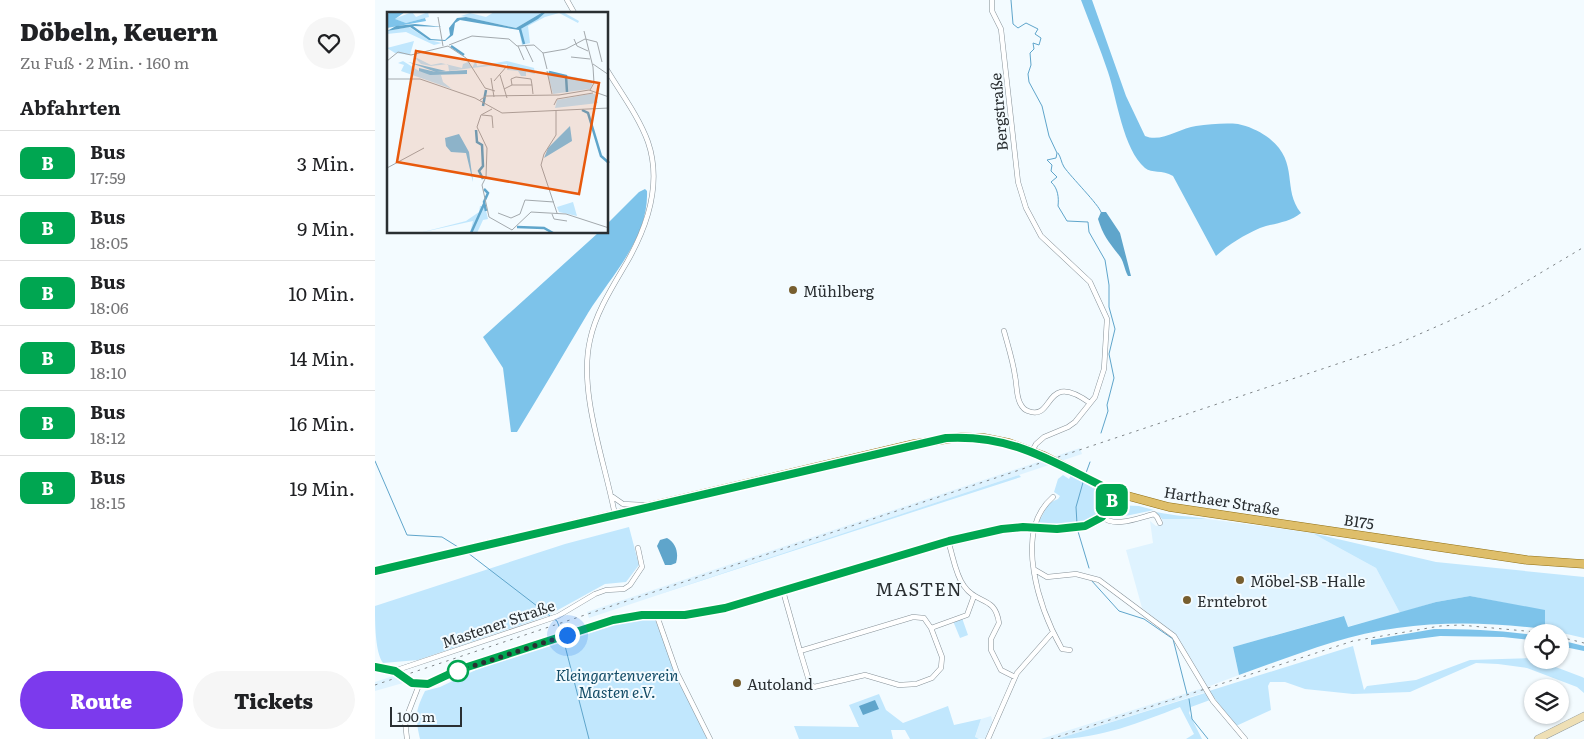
<!DOCTYPE html>
<html lang="de">
<meta charset="utf-8">
<style>
body{margin:0;font-family:Literata,serif;background:#f6f6f6;color:#202124;height:100vh;display:flex;flex-direction:column;font-size:19px;white-space:nowrap}
*{box-sizing:border-box;margin:0}
p{font-size:16px;color:#757577}
.icon{flex:none;width:28px;height:28px;fill:none;stroke:currentColor;stroke-width:2;stroke-linecap:round;stroke-linejoin:round}
.map{position:relative;flex:1;overflow:hidden}
.panel{display:flex;flex-direction:column;background:#fff;width:375px}
.panel>*{flex:none}
.badge{padding:0 10px;border-radius:8px;font-size:18px;line-height:32px}
.tools{position:absolute;left:1149px;top:624px;display:grid;gap:10px}
.tools a{display:grid;place-items:center;width:45px;height:45px;border-radius:50%;background:#fff;box-shadow:0 1px 4px #0004;font-size:25px}
.scale{position:absolute;left:15px;bottom:12px;width:72px;box-sizing:border-box;padding-left:5px;border:2px solid #2a2f32;border-top:0;font-size:14px;line-height:18px;white-space:nowrap;color:#2a2f32;-webkit-text-stroke:4px #f3fbff;paint-order:stroke}
.you{position:absolute;width:25px;height:25px;margin:-12px;border:4px solid #fff;border-radius:50%;background:#1a73e8;box-shadow:0 0 0 8px #1a73e833}
.map>.badge{position:absolute;translate:-50% -50%;box-shadow:0 0 0 2px #fff}
h2{padding:0 20px;font-size:19px;line-height:45px}
.round{display:grid;place-items:center;flex:none;width:52px;height:52px;border-radius:26px;background:#f6f6f6}
.overview{display:flex;align-items:center;justify-content:space-between;height:85px;padding:0 20px}
h1{font-size:24px;font-weight:800;line-height:38px}
.cta{display:flex;gap:10px;margin-top:auto;padding:10px 20px}
.cta a{flex:1;height:58px;border-radius:30px;background:#7c3aed;color:#fff;font-size:20px;font-weight:800;line-height:58px;text-align:center}
.cta a+a{background:#f6f6f6;color:#202124}
ul{padding:0;list-style:none}
li{display:flex;align-items:center;gap:15px;height:65px;padding:0 20px;border-top:1px solid #e0e0e0}
li div{flex:1}
li b{display:block;font-size:19px}
li em{font-style:normal}
li .badge{min-width:55px;font-weight:700;text-align:center}
main{display:flex;flex:1;min-height:0}
.map>svg:first-child{display:block}
.built{fill:#dff3ff}
.green{fill:#c1e7fd}
.forest{fill:#7dc3ea}
.water{fill:#5fa5cb}
.lines{fill:none;stroke-linecap:round;stroke-linejoin:round}
.stream{stroke:#5fa5cb;stroke-width:1}
.street-casing{stroke:#879299;stroke-width:5.5}
.secondary-casing{stroke:#879299;stroke-width:8}
.primary-casing{stroke:#917016;stroke-width:9}
.street{stroke:#fff;stroke-width:4.5}
.secondary{stroke:#eedfb5;stroke-width:7}
.primary{stroke:#debe6a;stroke-width:8}
.rail{stroke:#7f8588;stroke-width:1;stroke-dasharray:2.5 5;stroke-linecap:butt}
.line-casing{stroke:#fff;stroke-width:11}
.line{stroke:#00a651;stroke-width:8}
.walk{stroke:#2a2f32;stroke-width:5;stroke-dasharray:0 9}
.poi-dot{fill:#775e2f;stroke:#f3fbff;stroke-width:2}
.stop-dot{fill:#fff;stroke:#00a651;stroke-width:2.5}
.labels{text-anchor:middle;dominant-baseline:central;stroke-width:4;stroke-linejoin:round;paint-order:stroke}
.street-label{font-size:15px;fill:#2a2f32;stroke:#f3fbff}
.poi-label{font-size:15px;fill:#2a2f32;stroke:#f3fbff;text-anchor:start}
.park-label{font-size:15px;font-style:italic;fill:#124b66;stroke:#f3fbff}
.quarter-label{font-size:18px;letter-spacing:1px;fill:#2a2f32;stroke:#f3fbff}
.inset-river{fill:none;stroke:#5fa5cb;stroke-width:2.5}
.inset-road{fill:none;stroke:#a3a9ad;stroke-width:1}
.view{fill:#e8590c;fill-opacity:0.15;stroke:#e8590c;stroke-width:2.5}
.inset-edge{fill:none;stroke:#2a2f32;stroke-width:2.5}
</style>
<main>
<section class="panel">
<div class="overview"><div><h1>Döbeln, Keuern</h1><p>Zu Fuß · 2 Min. · 160 m</p></div><a class="round"><svg class="icon" aria-label="heart" viewBox="0 0 24 24"><path d="M12 20l-8-8c-3-5 5-10 8-4 3-6 11-1 8 4z"/></svg></a></div>
<h2>Abfahrten</h2>
<ul>
<li><span class="badge" style="background:#00a651;color:#fff">B</span><div><b>Bus</b><p>17:59</p></div><em>3 Min.</em></li>
<li><span class="badge" style="background:#00a651;color:#fff">B</span><div><b>Bus</b><p>18:05</p></div><em>9 Min.</em></li>
<li><span class="badge" style="background:#00a651;color:#fff">B</span><div><b>Bus</b><p>18:06</p></div><em>10 Min.</em></li>
<li><span class="badge" style="background:#00a651;color:#fff">B</span><div><b>Bus</b><p>18:10</p></div><em>14 Min.</em></li>
<li><span class="badge" style="background:#00a651;color:#fff">B</span><div><b>Bus</b><p>18:12</p></div><em>16 Min.</em></li>
<li><span class="badge" style="background:#00a651;color:#fff">B</span><div><b>Bus</b><p>18:15</p></div><em>19 Min.</em></li>
</ul>
<div class="cta"><a>Route</a><a>Tickets</a></div>
</section>
<div class="map">
<svg width="1209" height="739" viewBox="0 0 1209 739">
<rect width="100%" height="100%" fill="#f3fbff"/>
<path class="built" d="M705,448L707,454L214,618L212,612Z
M787,519H833L937,533L1001,568L1025,613L972,627L968,616L858,647L864,675L832,687L834,691L682,739H666L831,687L802,636L767,608L751,550L778,543L775,521L781,526L788,524Z
M18,676L28,683L0,691V682Z
M616,716L618,723L611,739L600,738L606,719Z"/>
<path class="green" d="M644,475L646,477L279,596Z
M688,475L694,479L696,475C705,481 715,485 723,492C726,496 729,501 728,506C726,531 679,526 662,525L674,503L683,499L685,496L679,492L683,479Z
M740,505L764,506L779,510L741,518L736,514Z
M781,512C799,516 815,516 833,519H787Z
M254,527L264,565L251,582L230,584L172,616L43,660L8,663C0,652 0,622 0,606L190,544Z
M937,533L1061,562L1209,577V638L1170,629V611L1095,596L1061,602L1025,613L1001,568Z
M587,618L593,635L585,638L578,621Z
M270,619H280L301,674L332,739H45C40,716 40,712 50,691L65,687L107,667L239,624Z
M978,646L989,690L992,686L1041,680L1095,660L1157,658L1207,677L1209,678V693L1202,687L1152,668L1123,664L1101,663L1035,692L978,694L930,689L910,682H895L893,686L896,710L861,726L834,691Z
M830,693L835,700L816,707L814,713L827,739H811L819,734L805,707C766,722 724,739 682,739Z
M504,694L511,710L528,723L573,706L579,725L606,719L600,737L604,739H535L530,730H516L518,739H424L419,726L484,727L474,705Z"/>
<path class="forest" d="M706,0H717L751,96L770,136C786,143 805,128 821,126C835,124 850,123 863,124C873,126 884,131 891,136C926,161 906,188 926,213C914,223 899,223 885,228C869,235 854,244 841,256L798,176C787,169 777,174 770,168C748,149 742,99 733,72C725,48 715,24 706,0Z
M270,189L272,191C274,238 236,276 213,313C189,353 166,393 142,432H136L128,368L108,337L223,233L232,232L233,223L264,192Z
M1095,596L1170,610V629C1121,623 1071,621 1022,628C968,635 915,657 864,675L858,647L969,616L973,627L1061,602Z
M1059,629C1092,629 1125,630 1157,635V640L1128,637L1065,636L996,645V640Z
M1185,640L1209,646V651L1185,646Z"/>
<path class="water" d="M726,212H731L745,233L756,276H753C749,269 749,260 743,254C733,241 728,235 723,219Z
M292,538C301,543 304,553 301,563L296,565H290L282,546L285,540Z
M500,700L504,709L488,715L484,706Z"/>
<g class="lines">
<path class="stream" d="M636,0L638,24L643,28L651,23L663,29L660,34L666,38L664,45L658,43L659,49L655,53L656,65L653,74L654,82L667,106L674,136L682,153L681,158L672,160L677,165L676,171L682,177L676,182C683,188 684,198 683,206L692,221L713,222L714,232L730,260L734,285V307L740,329L734,354L739,378L732,405L733,411L726,433
M683,153C686,157 686,162 689,167C696,177 724,205 726,212
M0,461L32,535L67,537L83,547
M711,473L715,462
M702,524L701,507L709,479
M702,528L714,568
M93,553L175,616
M716,580L744,611L769,619L798,639L812,694
M179,619L182,621L187,634
M188,638L214,739
M814,699L817,719L833,739"/>
<defs>
<path id="street" d="M192,0L200,14
M617,0V11L626,29L643,182L651,208L666,236L715,282L732,319L729,369L720,397L700,422L693,427L669,437L661,444L657,451
M232,70C246,93 264,117 273,142C287,183 272,227 252,262C238,286 221,312 215,340C203,392 230,462 240,515
M629,331C633,346 638,361 640,376C642,385 641,395 645,403C647,407 649,410 653,411C680,422 668,369 715,403
M720,483C722,494 731,497 731,510
M238,497L248,504L268,505
M678,497C637,532 665,610 687,649L695,650
M727,517C740,528 763,518 779,514L782,517L785,523
M573,541C578,555 580,574 589,586C602,605 620,595 624,623L616,639V650L626,670L640,677
M660,570L672,577L701,574L724,580L799,636L838,701L870,739
M408,591L425,651L538,617L549,618L556,628L592,615L599,596
M284,616L283,619L302,673L335,739
M425,651L435,684L439,687L490,675L524,685L541,684L557,678L566,668L567,657L556,628
M0,667L19,671L37,683L53,684L83,670L238,619L267,615H310L349,607L573,541L627,529L648,527L682,529L710,526L727,517L742,493
M19,671L183,616L220,594L231,590L249,589L255,585L267,567L263,548
M32,739L30,721L44,685
M613,739L642,673L678,632"/>
<path id="secondary" d="M1163,739L1209,716"/>
<path id="primary" d="M0,571L539,444L586,437L609,438L634,443L669,456L742,493L794,507L1152,560L1209,564"/>
</defs>
<use href="#street" class="street-casing"/>
<use href="#secondary" class="secondary-casing"/>
<use href="#primary" class="primary-casing"/>
<use href="#street" class="street"/>
<use href="#secondary" class="secondary"/>
<use href="#primary" class="primary"/>
<path class="rail" d="M1185,637L1209,643
M0,685L1022,344L1115,303L1209,247
M676,739L978,641L1065,626L1085,625L1161,632"/>
</g>
<g class="lines">
<defs>
<path id="line" d="M0,571L571,438C642,434 681,465 742,493L727,517L710,526L682,529L648,527L627,529L574,541L350,608L310,615H267L238,620L83,670L53,684L37,683L20,671L0,667"/>
</defs>
<use href="#line" class="line-casing"/>
<use href="#line" class="line"/>
<path class="walk" d="M83,671L192,635"/>
</g>
<g class="poi-dot">
<circle cx="418" cy="290" r="5"/>
<circle cx="865" cy="580" r="5"/>
<circle cx="812" cy="600" r="5"/>
<circle cx="362" cy="683" r="5"/>
</g>
<circle class="stop-dot" cx="83" cy="671" r="10"/>
<g class="labels">
<g class="street-label">
<text transform="translate(623 112) rotate(-95)">Bergstraße</text>
<text transform="translate(847 500) rotate(9)">Harthaer Straße</text>
<text transform="translate(984 521) rotate(9)">B175</text>
<text transform="translate(123 623) rotate(-19)">Mastener Straße</text>
</g>
<g class="poi-label">
<text x="428" y="290">Mühlberg</text>
<text x="875" y="580">Möbel-SB -Halle</text>
<text x="822" y="600">Erntebrot</text>
<text x="372" y="683">Autoland</text>
</g>
<g class="park-label">
<text x="242" y="674">Kleingartenverein<tspan x="242" dy="17">Masten e.V.</tspan></text>
</g>
<g class="quarter-label">
<text x="544" y="588">MASTEN</text>
</g>
</g>
<g transform="translate(12 12)">
<rect width="221" height="221" fill="#f3fbff"/>
<path d="M25,0L29,5L41,0L42,5L19,11L7,7ZM107,0H156L129,16L74,4L83,1L99,5ZM159,0H176L192,9L191,11L172,1L158,5L141,14L143,31L135,33L132,18ZM22,15L42,28L55,31L47,33L19,20L0,22V19ZM27,29L23,43L8,41L0,36ZM8,44L32,59L54,63L56,70L65,77L14,59L17,53L11,51L16,49ZM26,44L44,53L54,51L75,56L76,52L81,50L85,56L62,59L61,52L44,54L34,52ZM89,48L90,54L120,49L159,59L147,56L148,62L139,60V64H134L131,59L120,58V52L85,56ZM160,59L205,69V73L203,77L166,82ZM203,82H208L211,91L168,96L170,88ZM186,190L190,204L172,200L170,195ZM93,194H98L101,207L96,208L90,221H83L86,209L32,221L79,209L92,200Z" fill="#c1e7fd"/>
<path d="M5,0H18L8,7L19,11L38,6L39,9L0,16V2ZM21,50L59,59L49,60L80,58V62L43,63L32,59V56L49,60ZM183,114L185,129L157,146L161,136ZM72,122L82,140L86,170L79,141L64,140L59,134L58,126Z" fill="#7dc3ea"/>
<path d="M156,0H159L151,7L132,18L73,8L68,11L66,23L58,29L42,28L23,15L0,19L9,14L28,12L56,15L26,14L44,27L58,28L63,23L62,16L70,6L79,5L129,16Z" fill="#5fa5cb"/>
<path class="inset-river" d="M133,17L137,32M64,34L77,43M162,60L179,64L180,80M96,94L99,78M195,98L201,101L214,144L222,151M89,118L90,130L95,133L96,154L92,159L96,167M97,177L101,181L97,190L99,199M130,215L157,216L166,221M84,221L97,192"/>
<path class="inset-road" d="M51,5L56,34M197,19L206,55L207,71L203,78M187,27L190,34L201,39M198,27L210,30L215,50M62,33L85,24L122,27L130,34L147,33L156,41L160,57M138,33L146,50M131,34L137,48M156,41L179,37L198,27M184,45L203,47M0,49L11,40L24,43L61,34L79,46L98,76L108,79M206,52L222,63M160,59L165,82M113,63L120,86M104,66L107,85M0,67H33L88,86L115,101L222,96M107,69L120,54L133,57M125,73L124,67L129,65L144,67L145,73M117,77L125,73H145L146,82M93,88L99,84L172,83L202,78L222,85M167,93L170,87L206,81M105,97L94,103L90,115L100,136L99,165L95,173L102,205L125,218L144,200L179,202L222,216M169,98V123L157,142L154,153L170,201M95,103L105,104L106,116M0,156L37,136M111,201L124,206L133,202L138,188L167,190M165,202L167,207L180,209"/>
<path class="view" d="M29,39L212,71L192,182L10,150Z"/>
<rect width="221" height="221" class="inset-edge"/>
</g>
</svg>
<div class="tools">
<a><svg class="icon" aria-label="locate" viewBox="0 0 24 24"><circle cx="12" cy="12" r="6"/><path d="M12 2v4M12 18v4M2 12h4M18 12h4"/></svg></a>
<a><svg class="icon" aria-label="layers" viewBox="0 0 24 24"><path d="M12 4l9 5-9 5-9-5zM3 14l9 5 9-5"/></svg></a>
</div>
<div class="scale">100 m</div>
<div class="you" style="left:192px;top:635px"></div>
<b class="badge" style="left:737px;top:500px;background:#00a651;color:#fff">B</b>
</div>
</main>
